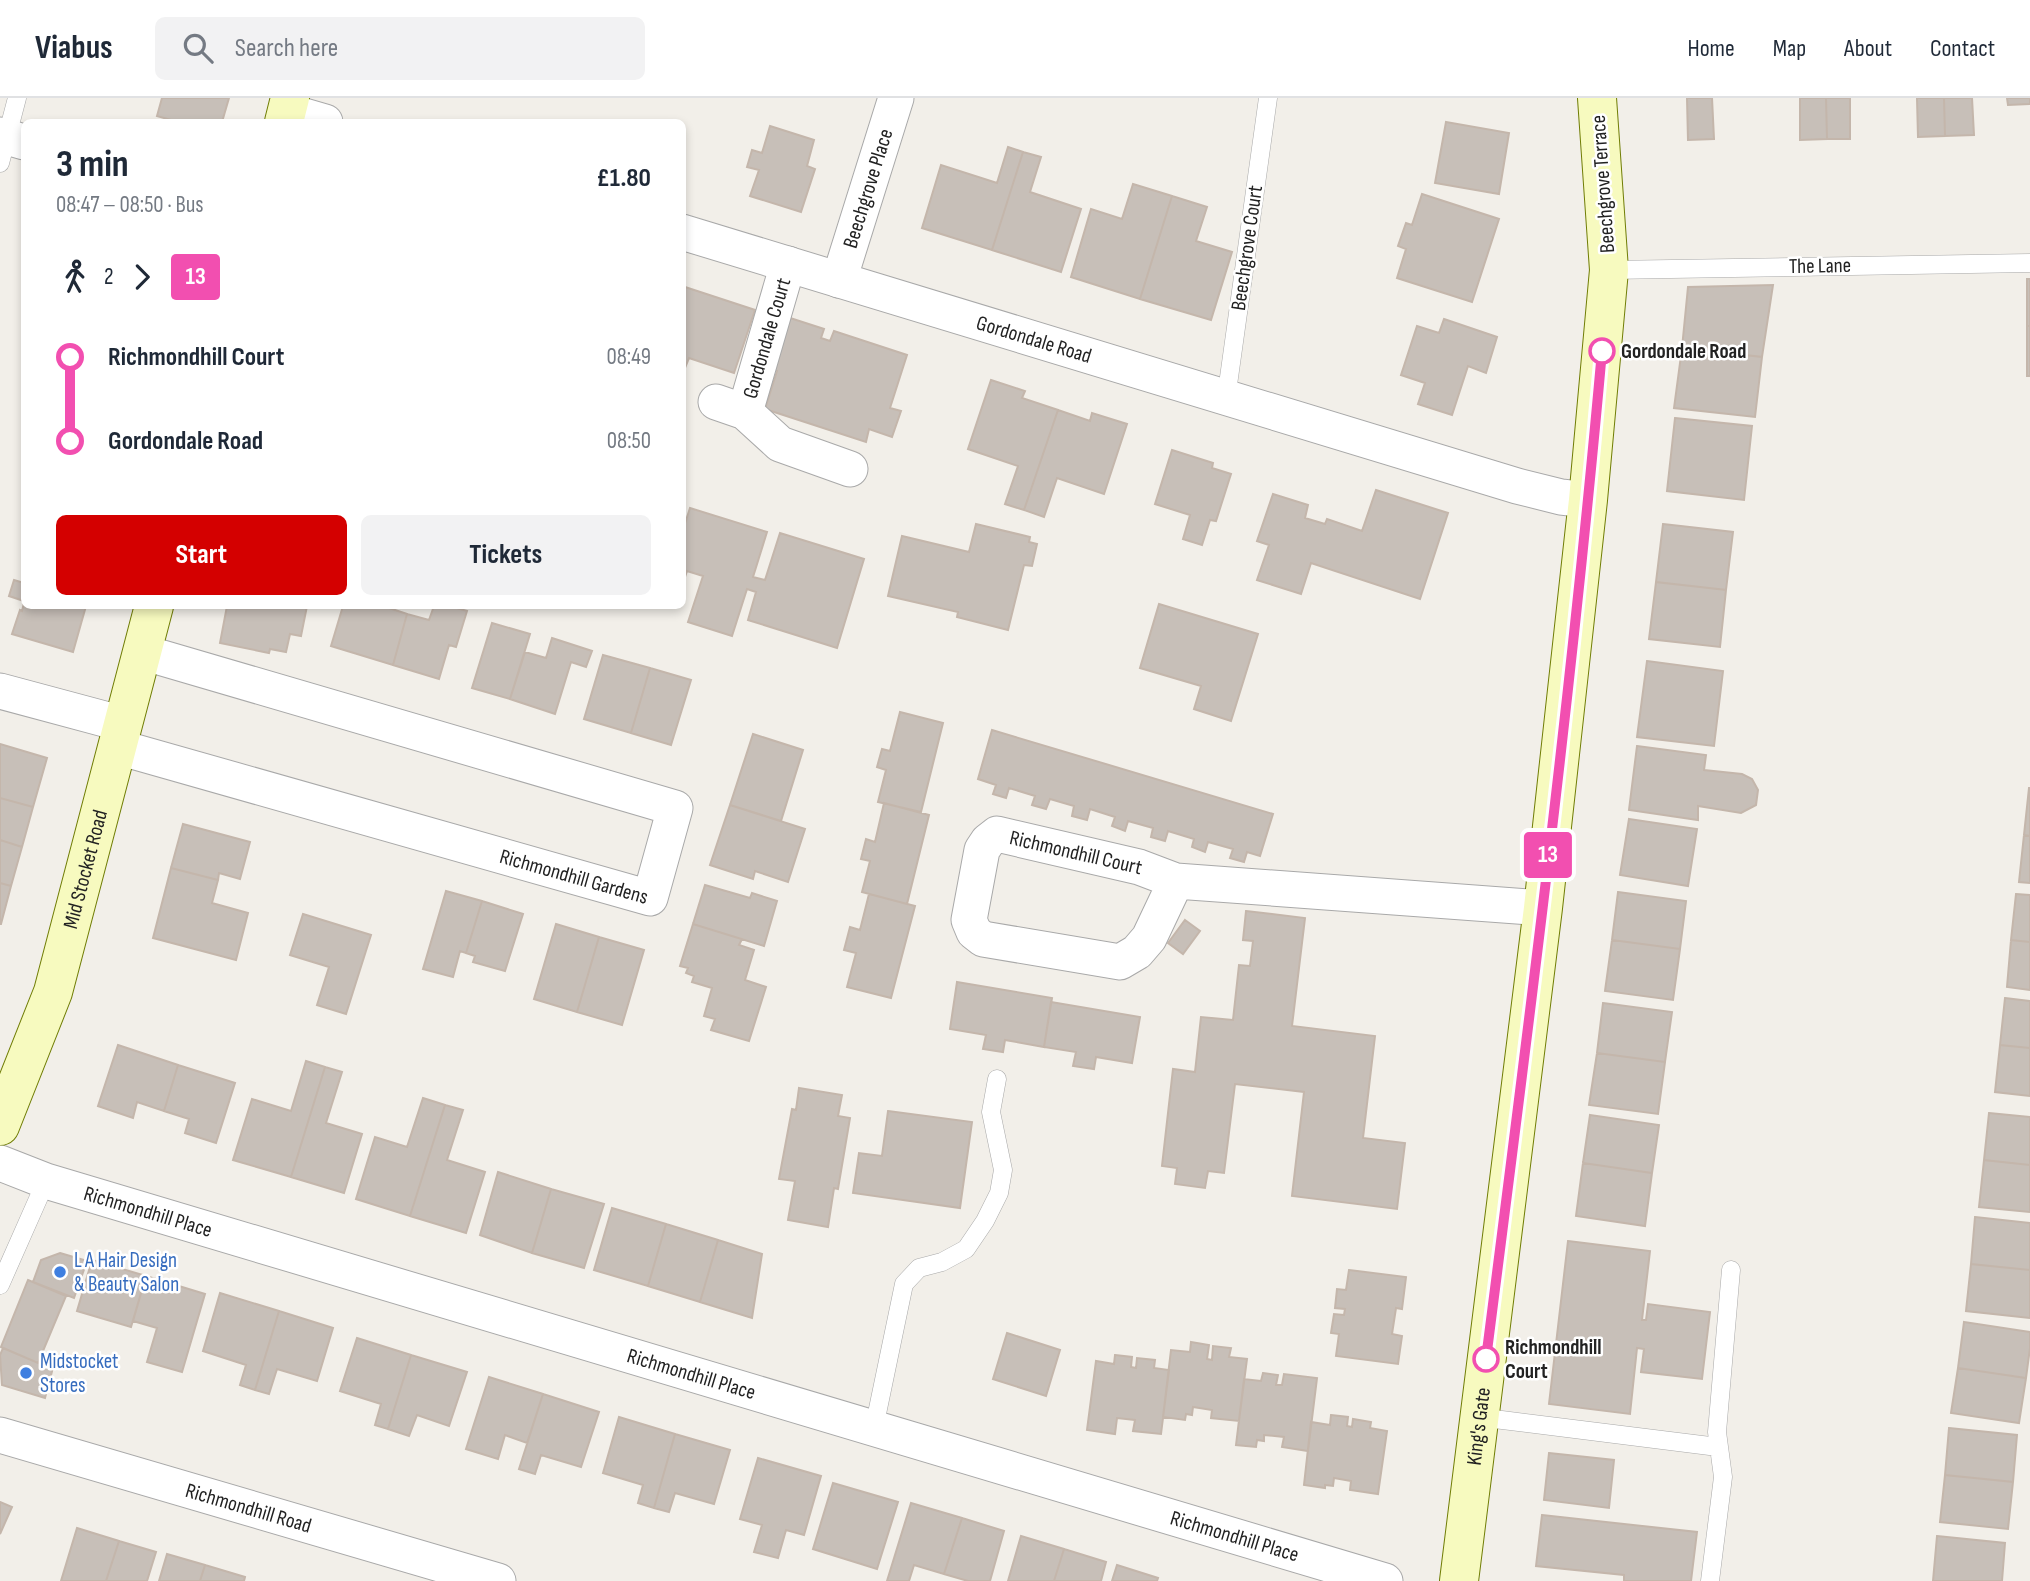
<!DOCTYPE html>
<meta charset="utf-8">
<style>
body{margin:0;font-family:"Sofia Sans Condensed",sans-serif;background:#f2f2f3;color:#1f2937;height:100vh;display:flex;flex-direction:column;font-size:26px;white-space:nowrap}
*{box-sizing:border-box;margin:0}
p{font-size:23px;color:#747a83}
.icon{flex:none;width:38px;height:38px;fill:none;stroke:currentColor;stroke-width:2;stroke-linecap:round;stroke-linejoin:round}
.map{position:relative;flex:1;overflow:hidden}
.sheet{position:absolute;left:21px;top:21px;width:665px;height:490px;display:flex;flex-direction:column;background:#fff;border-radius:10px;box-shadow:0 4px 10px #0003}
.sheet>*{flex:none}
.badge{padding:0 14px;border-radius:5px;font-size:24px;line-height:46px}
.map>.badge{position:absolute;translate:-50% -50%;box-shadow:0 0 0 4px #fff}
.legs{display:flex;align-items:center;gap:10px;height:77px;padding:0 35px;font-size:23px}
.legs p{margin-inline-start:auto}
.headline{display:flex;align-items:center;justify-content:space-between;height:119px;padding:0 35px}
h1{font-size:38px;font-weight:700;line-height:52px}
.button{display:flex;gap:14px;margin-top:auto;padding:14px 35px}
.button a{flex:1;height:80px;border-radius:10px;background:#d40000;color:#fff;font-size:28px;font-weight:700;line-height:80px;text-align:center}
.button a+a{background:#f2f2f3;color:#1f2937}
ul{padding:0 35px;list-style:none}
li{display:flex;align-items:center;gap:24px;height:84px;font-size:26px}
li i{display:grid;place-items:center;width:10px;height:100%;margin:0 9px;background:currentColor}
li i::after{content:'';width:18px;height:18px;margin:-9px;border:5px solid;border-radius:50%;background:#fff}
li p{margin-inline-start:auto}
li:first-child i{background:linear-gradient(#0000 50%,currentColor 0)}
li:last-child i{background:linear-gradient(currentColor 50%,#0000 0)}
header{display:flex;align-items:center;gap:42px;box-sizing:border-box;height:98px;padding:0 35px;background:#fff;border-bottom:2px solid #e0e1e3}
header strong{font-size:33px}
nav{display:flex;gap:38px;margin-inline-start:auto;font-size:24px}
.search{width:490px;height:63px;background:#f2f2f3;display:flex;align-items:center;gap:18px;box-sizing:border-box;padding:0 24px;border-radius:10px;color:#747a83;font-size:26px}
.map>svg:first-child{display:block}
.building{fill:#c7bfb8;stroke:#c4b6ab;stroke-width:2}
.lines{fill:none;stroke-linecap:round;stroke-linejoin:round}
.lane-casing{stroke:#a9a9a9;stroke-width:19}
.street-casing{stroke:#a9a9a9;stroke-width:37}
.secondary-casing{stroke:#707d05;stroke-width:40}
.lane{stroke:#fff;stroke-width:18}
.street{stroke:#fff;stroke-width:35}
.secondary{stroke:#f7fabf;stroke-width:38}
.line-1-casing{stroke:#fff;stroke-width:16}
.line-1{stroke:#f24fb0;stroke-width:10}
.stop-1-dot{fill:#fff;stroke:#f24fb0;stroke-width:3.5}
.shop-dot{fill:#3f7fe0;stroke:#fff;stroke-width:2.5}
.labels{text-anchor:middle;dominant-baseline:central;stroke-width:5;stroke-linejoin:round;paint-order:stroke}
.street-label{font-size:21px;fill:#222;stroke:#fff}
.stop-label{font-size:21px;font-weight:bold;fill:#222;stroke:#fff;text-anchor:start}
.shop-label{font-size:21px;fill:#366cbe;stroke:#fff;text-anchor:start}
</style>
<header>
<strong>Viabus</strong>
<div class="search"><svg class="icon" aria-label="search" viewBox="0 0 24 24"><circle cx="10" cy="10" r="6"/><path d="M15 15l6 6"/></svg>Search here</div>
<nav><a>Home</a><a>Map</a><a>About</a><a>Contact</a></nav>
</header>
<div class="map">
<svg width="2030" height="1483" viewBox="0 0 2030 1483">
<rect width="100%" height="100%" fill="#f2efe9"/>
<path class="building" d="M162,0H229L222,24H178L157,18Z
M1687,0H1712L1714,41L1688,42Z
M1800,0H1826L1827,41L1800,42Z
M1826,0H1850V41H1827Z
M1917,0H1944L1945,38L1918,39Z
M1944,0H1972L1974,37L1945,38Z
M2007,0H2030V6L2008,7Z
M1446,24L1509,35L1499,96L1435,85Z
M770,28L814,42L807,68L815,71L801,114L750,98L759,72L747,69L752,52L762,55Z
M1008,49L1023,54L992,152L922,130L941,67L997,85Z
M1023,54L1041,59L1030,94L1081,111L1061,174L992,152Z
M1133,86L1172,98L1140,201L1071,179L1091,111L1122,121Z
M1422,96L1499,121L1472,204L1397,180L1406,151L1398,148L1406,125L1412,127Z
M1172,98L1207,109L1196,143L1232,154L1211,222L1140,201Z
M2027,181H2030V228H2027Z
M1773,187L1762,259L1682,250L1688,189Z
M682,188L755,212L734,275L689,260L682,277Z
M787,219L824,231L821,240L830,243L834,233L907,257L890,310L901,313L892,339L869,331L866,344L765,311L777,273L771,271Z
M1444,221L1497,239L1486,275L1468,268L1452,317L1418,306L1425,285L1401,277L1417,228L1439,235Z
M2027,228H2030V278H2027Z
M1682,250L1762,259L1755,319L1674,310Z
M991,282L1025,293L1022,300L1058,312L1024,412L1005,406L1018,368L968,351Z
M1058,312L1090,323L1092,315L1127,326L1104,396L1057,380L1044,419L1024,412Z
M1675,320L1752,328L1744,402L1667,393Z
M1172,352L1213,365L1212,370L1231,376L1216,423L1210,422L1202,447L1183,441L1190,417L1155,406Z
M1376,392L1448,415L1420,501L1311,465L1301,496L1257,482L1269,447L1257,443L1273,396L1308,407L1305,420L1325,426L1327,421L1362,433Z
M690,410L767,434L753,479L765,482L780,435L864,461L837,550L748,522L756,494L747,491L732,538L688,524L703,478L687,473L682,488V435Z
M976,426L1030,439L1029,444L1037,446L1032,468L1024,467L1008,532L957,519L958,514L888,498L902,438L969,454Z
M1663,426L1733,434L1726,492L1656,484Z
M14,482L24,485V503L9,498Z
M1656,484L1726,492L1720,549L1649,541Z
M24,505V508H86L73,554L12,536L20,512L22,513Z
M1159,506L1258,536L1231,623L1194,611L1201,588L1140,570Z
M227,508H307L301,538L290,536L286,554L270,551L269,555L220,545Z
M343,508H387L386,509L407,516L393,567L331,548Z
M434,508H450L467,513L456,549L449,547L439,581L393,567L407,516L429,522Z
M492,525L530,536L510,601L472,590Z
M552,540L592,553L586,569L571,564L555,616L510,601L525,554L546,560Z
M603,557L650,570L631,635L584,621Z
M1647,563L1723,573L1714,648L1637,639Z
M650,570L691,582L671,647L631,635Z
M900,614L943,625L921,714L878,704L886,672L877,669L882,651L890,653Z
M992,632L1273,716L1260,758L1247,754L1244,764L1230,760L1233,751L1208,744L1205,754L1192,749L1194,741L1168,733L1165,743L1151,739L1153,730L1128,723L1125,733L1112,728L1115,719L1090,711L1087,722L1072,718L1074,708L1050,701L1046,711L1032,707L1035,698L1009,690L1006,700L993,696L996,687L978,681Z
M753,636L803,652L781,723L730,707Z
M0,646L47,660L33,709L0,700Z
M1637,648L1706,657L1704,672L1742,676L1752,681L1758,692L1756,707L1741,715L1698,708V722L1629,712Z
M2029,690H2030V738L2024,737Z
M0,700L33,709L22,749L0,742Z
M884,705L929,717L907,806L862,794L870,763L861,761L866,741L875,744Z
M730,707L805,731L788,784L755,773L753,781L710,767Z
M1629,721L1697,731L1688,788L1620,777Z
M183,726L250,744L240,781L219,775L218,782L171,770Z
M2024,737L2030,738V785L2019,784Z
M0,742L22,749L11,788L0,785Z
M171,770L218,782L212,805L248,815L236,862L153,840Z
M0,785L11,788L1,826H0Z
M705,787L750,800L752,795L777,803L764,848L693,826Z
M446,793L482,803L466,855L460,853L453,879L423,871Z
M1618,794L1686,803L1680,851L1612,842Z
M869,796L915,808L891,900L847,889L856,855L844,852L850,829L860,832Z
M2016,796L2030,797V844L2011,842Z
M482,803L523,816L505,873L473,864L475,858L466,855Z
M1246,813L1305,820L1292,928L1375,938L1363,1040L1405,1045L1397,1111L1292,1098L1304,994L1235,986L1224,1075L1208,1073L1205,1090L1175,1086L1177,1070L1162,1068L1173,971L1195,974L1201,919L1233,922L1239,867L1250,868L1253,843L1243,842Z
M303,816L371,837L346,916L317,907L329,869L290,857Z
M1185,822L1200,833L1183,856L1168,845Z
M556,826L599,839L577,914L534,901Z
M693,826L742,841L739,847L754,852L745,882L766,889L749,943L711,932L715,921L704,918L712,890L692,884L694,878L686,875L688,870L680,868Z
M599,839L644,852L622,927L577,914Z
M1612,842L1680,851L1673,902L1605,893Z
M2011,842L2030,844V892L2007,889Z
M957,884L1052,900L1044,949L1005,942L1003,954L983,951L986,937L950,931Z
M2005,900L2030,903V950L2000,947Z
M1051,904L1140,919L1132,965L1096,959L1094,971L1073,968L1076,954L1044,949Z
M1603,905L1672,914L1665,964L1597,955Z
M118,947L178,967L164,1013L137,1004L133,1020L98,1008Z
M2000,947L2030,950V998L1995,994Z
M1597,955L1665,964L1658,1016L1589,1007Z
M306,963L325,969L291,1079L233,1062L252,1001L291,1013Z
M178,967L235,985L216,1045L185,1035L189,1021L164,1013Z
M325,969L342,974L326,1025L362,1036L344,1095L291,1079Z
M799,990L842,997L838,1018L850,1020L838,1091L834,1090L828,1129L788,1122L795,1083L779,1081L792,1011L796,1012Z
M423,1000L445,1007L410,1118L356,1101L375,1039L407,1049Z
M445,1007L463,1012L447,1062L485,1074L466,1135L410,1118Z
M888,1013L972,1024L960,1110L853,1095L859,1055L882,1058Z
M1989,1015L2030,1019V1067L1984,1062Z
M1590,1017L1659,1027L1652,1075L1583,1065Z
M1984,1062L2030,1067V1114L1979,1109Z
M1583,1065L1652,1075L1645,1128L1576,1118Z
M498,1074L551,1091L532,1155L480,1137Z
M551,1091L604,1106L584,1170L532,1155Z
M612,1110L666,1126L648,1188L594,1172Z
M1975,1119L2030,1125V1172L1971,1166Z
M666,1126L718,1142L700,1204L648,1188Z
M718,1142L762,1156L752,1220L700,1204Z
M1568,1143L1650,1153L1642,1222H1646L1648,1206L1710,1214L1702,1281L1641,1274L1644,1251L1637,1250L1630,1316L1549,1306Z
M60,1155L87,1163L74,1200L33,1184L41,1162Z
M92,1162L146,1178L131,1229L77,1213Z
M1971,1166L2030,1172V1220L1966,1213Z
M1349,1172L1406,1179L1402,1211L1396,1210L1392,1236L1402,1238L1398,1266L1336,1258L1339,1236L1331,1235L1334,1216L1344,1217L1345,1211L1335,1210L1337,1191L1346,1192Z
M146,1178L205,1196L182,1274L147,1264L157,1230L133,1223Z
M28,1182L66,1198L38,1265L1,1249Z
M220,1195L279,1213L255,1292L240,1287L246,1267L203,1253Z
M279,1213L333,1230L317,1283L277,1271L269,1296L255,1292Z
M1964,1224L2030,1234V1250L2026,1280L1958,1270Z
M1007,1235L1060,1252L1046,1298L993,1281Z
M357,1240L411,1257L388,1331L375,1327L381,1306L340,1293Z
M1191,1244L1209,1247L1207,1261L1212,1262L1213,1248L1231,1250L1229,1259L1247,1261L1239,1323L1211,1320L1212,1312L1193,1309L1192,1317L1186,1316L1185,1322L1163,1319L1171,1252L1190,1254Z
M3,1250L38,1265L55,1262L45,1300L2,1287L0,1257Z
M411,1257L467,1274L449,1328L417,1317L409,1338L388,1331Z
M1115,1257L1132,1259L1131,1269L1136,1270L1137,1260L1155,1262L1154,1270L1169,1272L1161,1336L1133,1333L1135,1322L1117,1320L1115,1336L1087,1332L1096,1263L1114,1266Z
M1958,1270L2026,1280L2019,1325L1951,1315Z
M1263,1275L1278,1277L1276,1287H1282L1284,1276L1317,1280L1308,1353L1282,1349L1284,1339L1264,1337V1343L1257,1342L1256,1349L1236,1347L1244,1281L1261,1283Z
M489,1279L543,1296L527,1345L505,1337L498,1361L466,1351Z
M543,1296L599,1314L581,1369L541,1357L535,1376L519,1371Z
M1331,1317L1348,1319L1347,1328L1352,1329L1353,1321L1371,1324L1370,1330L1387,1333L1378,1396L1350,1392L1351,1383L1334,1380L1333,1388L1325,1387V1390L1304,1387L1311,1324L1330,1327Z
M619,1319L675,1336L654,1410L638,1405L643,1387L603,1375Z
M1949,1330L2017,1337L2013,1384L1945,1377Z
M675,1336L730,1352L714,1406L675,1395L669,1414L654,1410Z
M1549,1355L1614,1362L1609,1410L1544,1402Z
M758,1360L821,1378L804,1437L786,1432L778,1460L754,1454L762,1427L740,1421Z
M1945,1377L2013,1384L2008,1431L1940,1424Z
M833,1385L898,1404L877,1471L813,1451Z
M0,1404L12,1409L0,1436Z
M911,1405L962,1420L944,1476L914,1467L909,1483H887Z
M1542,1417L1697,1434L1691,1483H1624V1477L1536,1468Z
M962,1420L1004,1433L990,1483H968L944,1476Z
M77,1430L119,1443L106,1483H61Z
M1021,1438L1064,1451L1054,1483H1008Z
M1937,1438L2005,1445L2002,1483H1933Z
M119,1443L156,1454L147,1483H106Z
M1064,1451L1106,1464L1101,1483H1054Z
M167,1456L205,1467L200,1483H159Z
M205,1467L245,1479L244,1483H200Z
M1117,1467L1158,1480L1157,1483H1112Z"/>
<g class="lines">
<defs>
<path id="lane" d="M0,65L17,0
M1609,172L2030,165
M1226,301L1268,0
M0,1187L46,1083
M1478,1319L1718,1349
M874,1330L904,1186L919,1170L942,1164L966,1151L985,1123L999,1095L1003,1072L991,1014L997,981
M1710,1483L1723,1379L1717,1334L1731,1172"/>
<g id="street">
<path d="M287,13L325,24"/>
<path d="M0,37L24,44"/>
<path id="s1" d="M682,134L1517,388L1561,399L1588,402"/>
<path id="s2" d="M839,182L896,0"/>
<path d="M716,304L745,314L780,346L850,371"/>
<path id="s3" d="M745,314L788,166"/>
<path d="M0,593L123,626"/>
<path id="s4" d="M118,649L650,800L675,710L142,554"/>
<path id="s5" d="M1176,783L1149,840L1137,854L1120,864L983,841L974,834L969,822L982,752L988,743L997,736L1139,769L1176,783L1543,810"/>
<path id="s6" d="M0,1065L46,1083L1385,1483"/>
<path id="s7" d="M0,1337L498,1483"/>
</g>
<g id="secondary">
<path d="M284,24L290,0"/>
<path id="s8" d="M0,1028L53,894L154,508"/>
<path id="s9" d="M1459,1483L1543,810L1588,402L1609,172L1597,0"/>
</g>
</defs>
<use href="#lane" class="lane-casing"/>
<use href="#street" class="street-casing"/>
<use href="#secondary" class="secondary-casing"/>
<use href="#lane" class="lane"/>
<use href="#street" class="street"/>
<use href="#secondary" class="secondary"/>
</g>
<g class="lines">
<defs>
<path id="line-1" d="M1486,1261C1529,926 1572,590 1602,253"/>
</defs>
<use href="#line-1" class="line-1-casing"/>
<use href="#line-1" class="line-1"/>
</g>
<g class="stop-1-dot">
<circle cx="1602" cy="253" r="12"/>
<circle cx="1486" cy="1261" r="12"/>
</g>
<g class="shop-dot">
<circle cx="60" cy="1174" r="7"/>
<circle cx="26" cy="1275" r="7"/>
</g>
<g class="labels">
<g class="street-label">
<text transform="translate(1603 86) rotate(-94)">Beechgrove Terrace</text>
<text stroke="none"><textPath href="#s2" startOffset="96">Beechgrove Place</textPath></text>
<text transform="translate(1247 150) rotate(-82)">Beechgrove Court</text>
<text transform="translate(1820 168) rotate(-1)">The Lane</text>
<text stroke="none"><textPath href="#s3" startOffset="77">Gordondale Court</textPath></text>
<text stroke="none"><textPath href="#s1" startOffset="368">Gordondale Road</textPath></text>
<text stroke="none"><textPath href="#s5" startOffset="439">Richmondhill Court</textPath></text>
<text stroke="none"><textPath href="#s8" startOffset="271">Mid Stocket Road</textPath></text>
<text stroke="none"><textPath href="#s4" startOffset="474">Richmondhill Gardens</textPath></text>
<text stroke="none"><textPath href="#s6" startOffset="156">Richmondhill Place</textPath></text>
<text stroke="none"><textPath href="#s6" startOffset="723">Richmondhill Place</textPath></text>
<text stroke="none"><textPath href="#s9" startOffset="156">King's Gate</textPath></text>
<text stroke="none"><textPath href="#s7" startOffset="259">Richmondhill Road</textPath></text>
<text stroke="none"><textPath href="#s6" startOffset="1290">Richmondhill Place</textPath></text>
</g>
<g class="stop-label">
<text x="1621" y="253">Gordondale Road</text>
<text x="1505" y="1249">Richmondhill<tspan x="1505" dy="24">Court</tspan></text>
</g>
<g class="shop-label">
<text x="74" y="1162">L A Hair Design<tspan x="74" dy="24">&amp; Beauty Salon</tspan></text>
<text x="40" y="1263">Midstocket<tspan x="40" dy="24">Stores</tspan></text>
</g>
</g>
</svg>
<b class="badge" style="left:1548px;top:757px;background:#f24fb0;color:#fff">13</b>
<section class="sheet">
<div class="headline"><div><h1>3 min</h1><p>08:47 – 08:50 · Bus</p></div><b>£1.80</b></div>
<div class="legs"><svg class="icon" aria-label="walk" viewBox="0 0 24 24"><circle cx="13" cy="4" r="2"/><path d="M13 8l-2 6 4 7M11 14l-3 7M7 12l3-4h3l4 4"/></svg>2<svg class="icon" aria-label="forward" viewBox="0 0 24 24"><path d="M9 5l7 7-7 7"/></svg><b class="badge" style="background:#f24fb0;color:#fff">13</b></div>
<ul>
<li><i style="color:#f24fb0"></i><b>Richmondhill Court</b><p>08:49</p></li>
<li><i style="color:#f24fb0"></i><b>Gordondale Road</b><p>08:50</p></li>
</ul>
<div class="button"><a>Start</a><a>Tickets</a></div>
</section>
</div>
